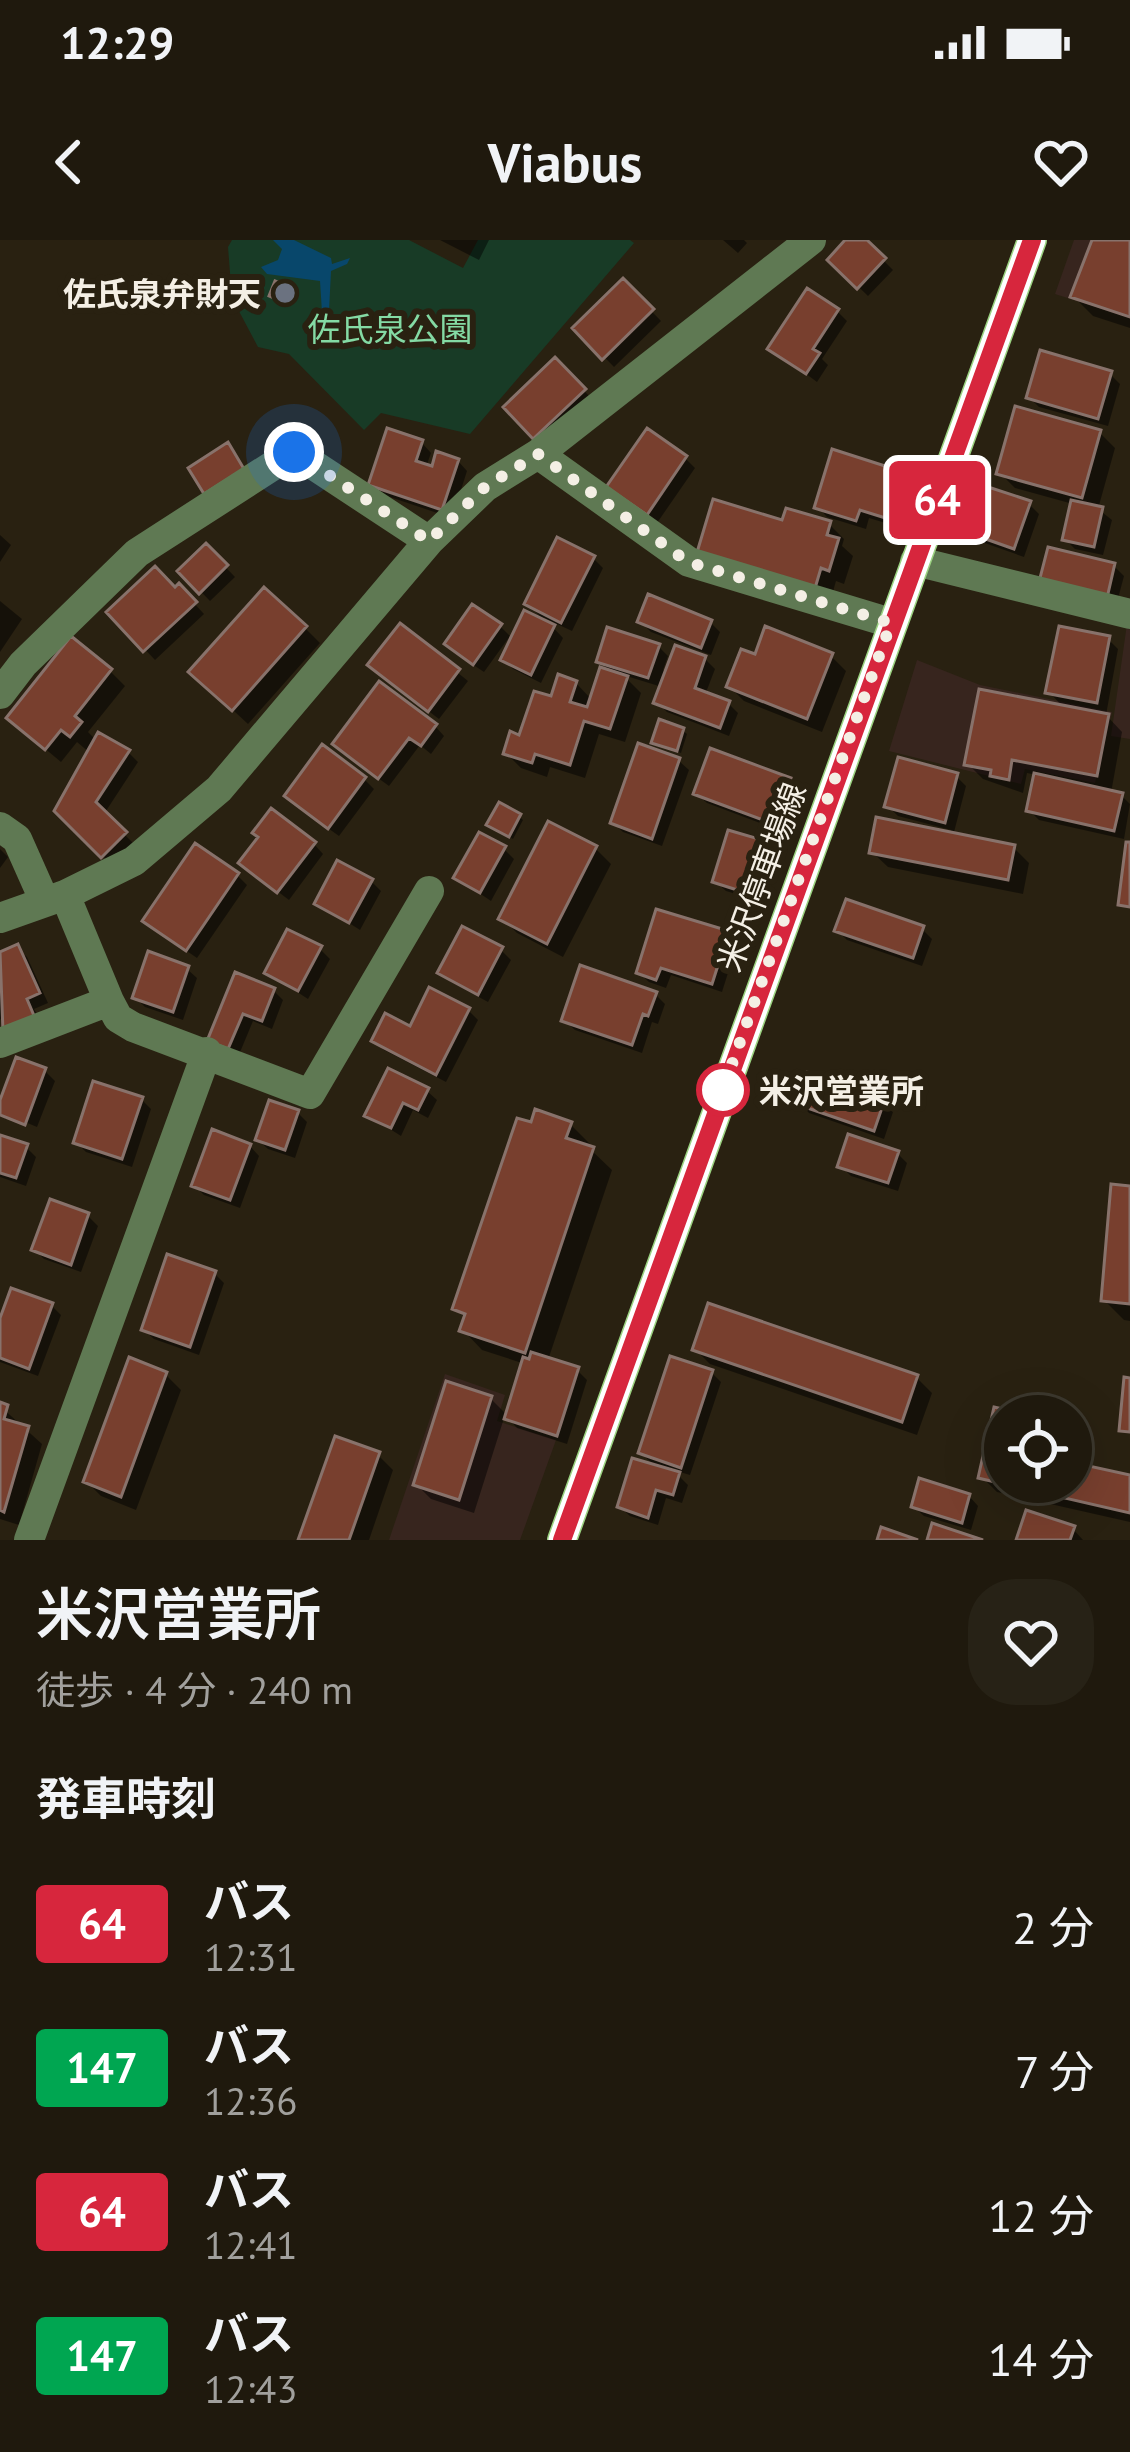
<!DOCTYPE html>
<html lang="ja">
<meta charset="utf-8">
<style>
body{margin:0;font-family:"PT Sans","Noto Sans JP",sans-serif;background:#272216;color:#f1f3f6;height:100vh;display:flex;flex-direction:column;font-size:45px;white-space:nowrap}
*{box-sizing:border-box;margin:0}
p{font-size:39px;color:#a1a09d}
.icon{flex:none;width:66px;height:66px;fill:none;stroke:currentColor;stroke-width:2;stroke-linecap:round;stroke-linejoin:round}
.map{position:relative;height:1300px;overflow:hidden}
.panel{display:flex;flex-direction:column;background:#1f190d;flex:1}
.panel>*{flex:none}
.badge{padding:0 24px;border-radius:9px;font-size:42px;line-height:78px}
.tools{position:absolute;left:984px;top:1155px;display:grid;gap:24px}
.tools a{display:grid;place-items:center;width:108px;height:108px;border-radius:50%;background:#1f190d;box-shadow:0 12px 48px #0002,0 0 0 3px #3c382e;font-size:60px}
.you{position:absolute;width:60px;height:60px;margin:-30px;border:9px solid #fff;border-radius:50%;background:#1a73e8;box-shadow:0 0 0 18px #1a73e833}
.map>.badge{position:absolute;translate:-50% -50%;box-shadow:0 0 0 6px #fff}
h2{padding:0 36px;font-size:45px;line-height:108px}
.round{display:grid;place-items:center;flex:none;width:126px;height:126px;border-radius:48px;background:#272216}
.head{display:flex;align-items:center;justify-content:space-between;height:204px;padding:0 36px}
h1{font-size:57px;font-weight:600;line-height:90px}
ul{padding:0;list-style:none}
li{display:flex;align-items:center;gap:36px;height:144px;padding:0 36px}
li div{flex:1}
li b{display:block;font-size:45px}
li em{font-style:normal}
li .badge{min-width:132px;font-weight:700;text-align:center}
.status{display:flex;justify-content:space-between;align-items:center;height:84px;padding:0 60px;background:#1f190d;direction:ltr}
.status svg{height:33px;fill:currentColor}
header{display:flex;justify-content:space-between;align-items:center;height:156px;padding:0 36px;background:#1f190d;font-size:54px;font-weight:600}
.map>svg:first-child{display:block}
.commercial{fill:#37251e}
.green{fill:#183b26}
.water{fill:#08476b}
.shadow{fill:#0007}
.building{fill:#783f2e;stroke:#88726b;stroke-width:3}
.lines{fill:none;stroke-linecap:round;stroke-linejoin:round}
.minor{stroke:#5f7953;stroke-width:30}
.major{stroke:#9bd281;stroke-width:30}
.line-casing{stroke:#fff;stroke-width:27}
.line{stroke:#d7263d;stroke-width:18}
.walk{stroke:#f4efe5;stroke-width:12;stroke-dasharray:0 21.6}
.worship-dot{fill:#6b7280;stroke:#292111;stroke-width:4.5}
.stop-dot{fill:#fff;stroke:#d7263d;stroke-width:6}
.labels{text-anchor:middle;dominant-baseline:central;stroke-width:12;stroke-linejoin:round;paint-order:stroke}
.poi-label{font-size:33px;font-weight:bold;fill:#f4efe5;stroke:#292111;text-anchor:end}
.park-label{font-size:33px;fill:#84daa4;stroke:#292111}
.street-label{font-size:33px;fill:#f4efe5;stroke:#292111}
.stop-label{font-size:33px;font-weight:bold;fill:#f4efe5;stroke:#292111;text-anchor:start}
</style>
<div class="status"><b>12:29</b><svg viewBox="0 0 49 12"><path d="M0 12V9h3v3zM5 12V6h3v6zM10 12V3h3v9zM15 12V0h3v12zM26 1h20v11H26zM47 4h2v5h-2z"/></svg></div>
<header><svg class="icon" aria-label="back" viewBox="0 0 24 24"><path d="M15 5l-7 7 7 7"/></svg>Viabus<svg class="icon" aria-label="heart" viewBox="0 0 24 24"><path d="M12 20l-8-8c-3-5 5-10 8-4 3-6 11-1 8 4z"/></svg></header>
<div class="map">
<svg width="1130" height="1300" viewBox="0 0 1130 1300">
<rect width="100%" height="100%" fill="#292111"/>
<path class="commercial" d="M1074,0H1130V78L1055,54Z
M1127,384H1130V499L1111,496Z
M917,420L980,445L1112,472L1095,543L1025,529L1021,544L889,511Z
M445,1134L505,1155L497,1181L556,1200L520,1300H389Z"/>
<path class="green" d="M232,0H409L463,28L478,0H630L634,3L470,194L381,173L364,190L289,114L258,107L232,58L228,7Z"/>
<path class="water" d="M273,0H294L331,18L332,24L350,18L347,24L331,31L328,91L323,88L320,41L267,34L261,27L278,20L282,9Z"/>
<path class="shadow" d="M440,0H489L479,20Z
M723,0H744L747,3L738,13Z
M849,0H863L893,30L868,56L831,20Z
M1095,0H1130V88L1093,76L1073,56Z
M623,42L661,81L614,127L576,88Z
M837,71L847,81L822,119L828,125L817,142L771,108Z
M555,121L593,160L545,206L507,167Z
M1110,134L1120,144L1108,186L1039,167L1029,157Z
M1100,193L1115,208L1098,269L1112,280L1103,315L1075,309L1065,299L1073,264L1015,248L1000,233Z
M422,203L431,213L426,227L434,229L458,221L467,231L452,278L381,254L372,244Z
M685,218L695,228L657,283L620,257Z
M905,235L915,245L902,288L869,278L866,289L827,277L818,267Z
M1029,264L1039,274L1024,317L979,301L970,291Z
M784,284H829L844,299L842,306L853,316L844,344L836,341L828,369Z
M0,295L11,305L0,322Z
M206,307L235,337L210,361L181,331Z
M594,319L603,328L572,391L544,378L563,398L541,443L513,429L503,419L547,383L527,363Z
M1114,326L1124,336L1116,366L1052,351Z
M179,347L204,374L155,420L110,372Z
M0,361L22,379L0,412Z
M641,382H710L720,392L711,415L651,392Z
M500,386L510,396L484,432L457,414Z
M401,387L468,441L439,479L381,435Z
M305,388L320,403L248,484L207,446Z
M1108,399L1118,409L1106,475L1122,492L1111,553L1121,555L1130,564L1124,599L1039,580L1029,570L1037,535L1027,533L1023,553L983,539L968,524L1065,469L1049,452Z
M658,406L668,416L663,430L668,431L697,411L715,429L705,455L728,463L738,473L729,496L667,472L657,462L662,447L623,435L641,453L625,502L599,494L585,538L550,527L547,537L521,528L506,513L553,460L576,443L592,460L612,434L600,421Z
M831,416L846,431L822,492L744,461L729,446L756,418Z
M110,431L125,446L88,492L97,501L128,512L138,522L104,574L134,604L113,626L57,571L90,513L77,502L61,522L25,492Z
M435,486L444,496L431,514L420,505L389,546L345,514Z
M682,490L687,494L681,513L654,502Z
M679,521L689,530L662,606L623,592L613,583Z
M956,536L966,546L953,596L1013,607L1029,623L1023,654L888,627L872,612L950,595L951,590L898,576L888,566Z
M364,539L374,549L339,596L297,566Z
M789,540L799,550L784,592L707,563L697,554Z
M519,576L523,580L513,599L494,588Z
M550,585L596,609L611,624L563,717L517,693L502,678Z
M261,597L314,604L323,614L289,660L252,632Z
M768,604L777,614L763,662L726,651L716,642Z
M0,609L8,617L0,628Z
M504,609L514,619L491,661L457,638Z
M237,635L247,645L197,718L156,690Z
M371,641L381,651L360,690L318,663Z
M922,689L932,699L922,726L847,700L838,691Z
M727,694L737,704L722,752L671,735L666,748L649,742L639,733Z
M17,707L27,717L48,763L34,769L37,774L5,790L0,778V715Z
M320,709L330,719L308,759L268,733Z
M501,710L511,720L488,762L451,742L441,733Z
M187,729L197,738L183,780L145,767L135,757Z
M237,736L274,751L283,760L272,789L253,781L238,817L221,810Z
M655,754L665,764L658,784L652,782L642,813L575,790L565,781Z
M468,770L478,780L446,842L384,810L374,801Z
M45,831L55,841L37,887L6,874V880L0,868Z
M427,851L437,860L428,878L413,870L401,896L368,875Z
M141,859L151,869L132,927L86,912L76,902Z
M884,862L893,872L884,899L809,873L800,863Z
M297,872L307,882L295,918L268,909L258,900Z
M570,884L590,904L589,908L612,930L548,1120L577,1130L587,1140L567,1204L517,1188L505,1175L474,1273L431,1259L416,1244L490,1158L508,1176L525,1124L482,1110L463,1090L466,1079L456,1068Z
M0,898L26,907L36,917L26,946L0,937Z
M250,906L259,916L240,968L204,955L194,945Z
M897,913L907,923L898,951L851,936L841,926Z
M1130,949V1081L1124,1080L1104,1060Z
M88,976L98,986L81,1032L44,1019L34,1009Z
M214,1033L224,1043L199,1115L154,1099L144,1090Z
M51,1065L61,1075L38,1136L0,1122V1087Z
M695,1109L917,1138L932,1153L917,1195L710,1124Z
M711,1132L721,1142L690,1235L673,1230L688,1245L682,1263L666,1258L658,1285L630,1276L620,1267L657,1228L641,1213Z
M166,1135L181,1150L136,1270L101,1256L86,1241Z
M0,1166L42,1204L19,1285L0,1279Z
M997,1171L1019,1176H1005V1242H1071V1225L1130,1238V1282L997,1252L982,1237Z
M336,1200L378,1215L393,1230L369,1300H301Z
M969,1256L978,1266L971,1290L924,1276L914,1267Z
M1028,1273L1073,1289L1083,1300H1019Z"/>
<path class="building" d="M845,0H867L886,18L857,49L827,20Z
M1092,0H1130V77L1070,57Z
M623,38L654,69L602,120L572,88Z
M275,41L294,49L288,64L269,56Z
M807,48L839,69L813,109L820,113L806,134L767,109Z
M1040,110L1112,131L1098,179L1026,158Z
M555,117L586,149L533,199L503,167Z
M1015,166L1101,190L1082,258L996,234Z
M387,188L423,200L416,221L432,226L436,211L459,219L442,270L368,245Z
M647,188L687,216L647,275L606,247Z
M228,202L244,229L204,254L188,228Z
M832,209L907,233L892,280L860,270L856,281L814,268Z
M982,245L1031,261L1014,309L966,292Z
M713,259L782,280L786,268L831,281L827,295L839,298L829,331L821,328L813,355L695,319Z
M1071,260L1103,267L1094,307L1062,300Z
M557,297L595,316L561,383L524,364Z
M206,303L228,325L199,354L177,331Z
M1048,307L1115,323L1107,358L1039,342Z
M155,326L175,347L179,343L197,362L143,412L106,372Z
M264,347L307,386L232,471L188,432Z
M648,354L712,380L701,408L637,382Z
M472,364L502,384L473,425L444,404Z
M524,370L555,385L531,435L500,420Z
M400,383L460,429L428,472L367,425Z
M765,386L833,413L807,479L726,447L741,409L755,414Z
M1059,386L1110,396L1097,463L1045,453Z
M607,387L660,404L648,438L596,422Z
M71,396L112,429L75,476L82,482L70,497L61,490L45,510L6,478Z
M675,405L706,416L695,448L730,461L720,488L653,463Z
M600,427L628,436L610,489L584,481L570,525L535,514L532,523L503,514L510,491L519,495L534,451L551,456L558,434L577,441L570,462L587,467Z
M379,441L437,484L421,506L409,498L378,539L332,504Z
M979,449L1109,474L1097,536L1012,520L1009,540L990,536L991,530L964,525Z
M659,479L684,488L677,511L651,503Z
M98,492L130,510L96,562L127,592L101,618L54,571Z
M638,503L680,518L652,599L610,583Z
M322,504L366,537L328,589L284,556Z
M710,508L791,538L774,584L693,554Z
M898,517L958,533L945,583L884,567Z
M1034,533L1123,553L1114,591L1026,571Z
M499,562L521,574L509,597L486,585Z
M271,568L316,602L277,653L238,623L258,597L252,593Z
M876,577L1015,605L1008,640L869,613Z
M548,581L597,606L547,704L498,679Z
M728,590L769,602L753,655L712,642Z
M479,592L506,606L480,653L453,638Z
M1126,602H1130V667L1118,665Z
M195,603L239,633L186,711L142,681Z
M337,620L373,639L349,683L314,664Z
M846,659L924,686L913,718L834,691Z
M656,669L729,691L712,744L661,728L656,740L636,733Z
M462,686L503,707L478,755L437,733Z
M287,689L322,706L298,751L264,733Z
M18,704L40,753L27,759L35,778L3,792L0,712Z
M148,711L189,726L173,772L132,758Z
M580,725L657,752L648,776L643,774L632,805L561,781Z
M235,732L275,748L262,781L243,774L228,809L207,801Z
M429,747L470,768L436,835L371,801L385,773L410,786Z
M16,817L46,828L25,885L0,875V860Z
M388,828L429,848L418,870L403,863L391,888L364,876Z
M807,832L885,859L874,891L796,864Z
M93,841L143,857L122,919L73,903Z
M269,860L299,870L285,910L255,900Z
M535,869L572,882L566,898L594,907L525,1113L459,1091L465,1074L452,1069L517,878L531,882Z
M212,889L251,904L230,960L191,946Z
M848,894L899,911L888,943L837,927Z
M0,895L28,904L16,938L0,933Z
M1111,944L1130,946V1064L1101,1061Z
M50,959L89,973L71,1025L31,1010Z
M167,1014L216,1031L190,1107L141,1090Z
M11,1048L53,1063L29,1129L0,1118V1078Z
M708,1063L918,1135L902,1182L692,1110Z
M531,1112L579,1127L557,1196L504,1179L523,1117L529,1119Z
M670,1116L713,1130L681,1228L638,1213Z
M129,1117L167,1132L121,1257L83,1242Z
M1124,1137L1130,1138V1192L1119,1191Z
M446,1141L492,1156L459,1260L413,1245Z
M0,1162L8,1165L4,1179L29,1186L4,1272L0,1270Z
M994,1167L1033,1176H1005V1242H1071V1222L1130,1235V1273L978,1238Z
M335,1196L380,1212L349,1300H298Z
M632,1218L680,1232L673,1255L656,1250L648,1278L617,1267Z
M919,1238L970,1254L962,1283L911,1267Z
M1026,1270L1075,1286L1070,1300H1016Z
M932,1283L983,1300H927Z
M881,1287L918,1300H877Z"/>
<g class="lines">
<path class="minor" d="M538,214L689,322L891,383
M915,321L1130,374
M0,454L23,424L137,313L294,212L429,301
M0,587L17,599L45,662
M65,655L109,761
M0,678L65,655L134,621L219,549L429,301L485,247L538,214L811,0
M0,803L109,761L118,778L133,787L310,854L429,651
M29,1300L207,812"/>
<path class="major" d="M562,1300L1032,0"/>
</g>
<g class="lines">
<defs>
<path id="line" d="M562,1300L1032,0"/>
</defs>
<use href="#line" class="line-casing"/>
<use href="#line" class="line"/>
<path class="walk" d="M294,212L429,301L485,247L538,214L688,322L891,383L718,863L723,850"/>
</g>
<circle class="worship-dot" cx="285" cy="53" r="12"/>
<circle class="stop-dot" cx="723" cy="850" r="24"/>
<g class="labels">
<g class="poi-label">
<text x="261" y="53">佐氏泉弁財天</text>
</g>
<g class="park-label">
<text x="390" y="88">佐氏泉公園</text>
</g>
<g class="street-label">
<text transform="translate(761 637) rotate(-70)">米沢停車場線</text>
</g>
<g class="stop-label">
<text x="759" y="850">米沢営業所</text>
</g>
</g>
</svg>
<div class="tools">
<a><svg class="icon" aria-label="locate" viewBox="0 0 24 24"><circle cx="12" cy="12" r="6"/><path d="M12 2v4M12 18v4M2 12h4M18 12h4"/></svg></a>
</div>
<div class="you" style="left:294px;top:212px"></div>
<b class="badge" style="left:937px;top:260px;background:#d7263d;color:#fff">64</b>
</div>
<section class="panel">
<div class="head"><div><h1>米沢営業所</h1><p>徒歩 · 4 分 · 240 m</p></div><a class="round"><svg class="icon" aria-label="heart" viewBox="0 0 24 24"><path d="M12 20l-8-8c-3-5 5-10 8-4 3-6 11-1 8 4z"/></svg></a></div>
<h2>発車時刻</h2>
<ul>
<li><span class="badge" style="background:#d7263d;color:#fff">64</span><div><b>バス</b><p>12:31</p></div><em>2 分</em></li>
<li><span class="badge" style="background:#00a651;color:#fff">147</span><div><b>バス</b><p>12:36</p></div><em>7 分</em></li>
<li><span class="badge" style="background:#d7263d;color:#fff">64</span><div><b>バス</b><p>12:41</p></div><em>12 分</em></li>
<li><span class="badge" style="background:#00a651;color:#fff">147</span><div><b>バス</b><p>12:43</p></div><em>14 分</em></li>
</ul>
</section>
